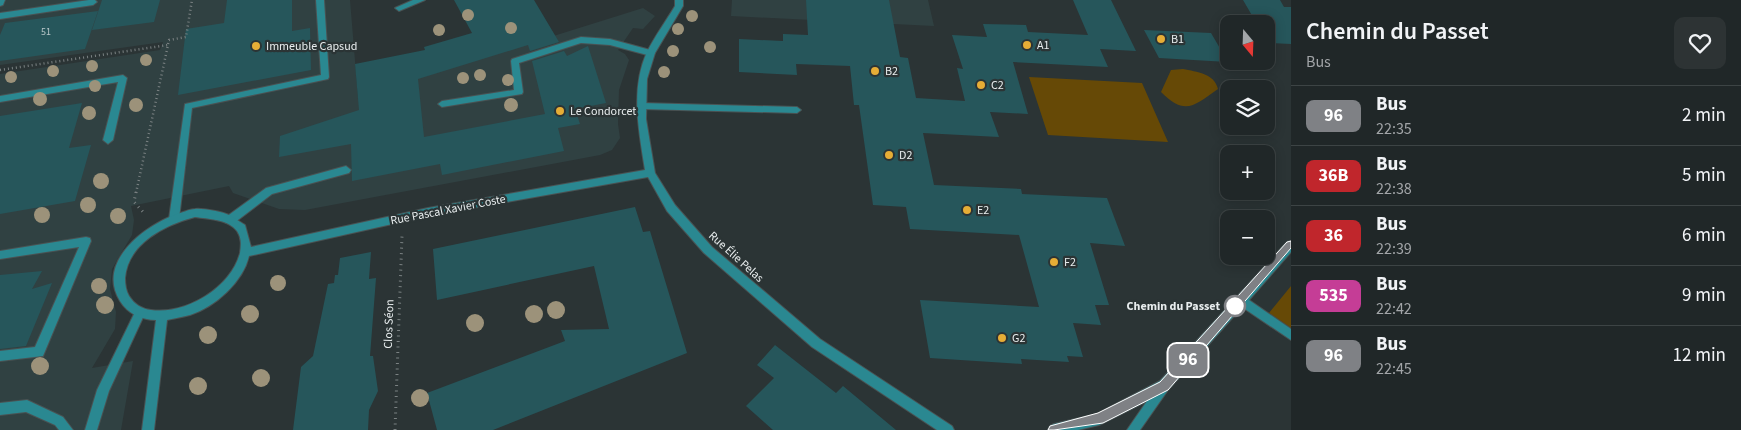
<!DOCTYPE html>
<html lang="fr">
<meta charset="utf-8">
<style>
body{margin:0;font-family:"Source Sans 3",sans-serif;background:#2d3334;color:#f1f3f6;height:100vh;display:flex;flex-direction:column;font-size:19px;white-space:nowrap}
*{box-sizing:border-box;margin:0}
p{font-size:16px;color:#a2a5a8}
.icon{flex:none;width:28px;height:28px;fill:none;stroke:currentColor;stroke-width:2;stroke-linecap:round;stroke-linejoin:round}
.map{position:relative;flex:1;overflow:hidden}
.sheet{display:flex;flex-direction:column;background:#202728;width:450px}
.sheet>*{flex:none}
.badge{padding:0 10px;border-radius:8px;font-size:18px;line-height:32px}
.needle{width:32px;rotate:161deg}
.buttons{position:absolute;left:1220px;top:15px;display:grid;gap:10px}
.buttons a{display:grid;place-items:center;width:55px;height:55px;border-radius:10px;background:#202728;box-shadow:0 2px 12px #0003,0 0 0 1px #3d4445;font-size:25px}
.map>.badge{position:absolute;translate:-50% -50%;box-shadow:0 0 0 2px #fff}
.round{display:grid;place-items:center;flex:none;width:52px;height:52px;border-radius:10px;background:#2d3334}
.head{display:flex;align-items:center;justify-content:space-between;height:85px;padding:0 15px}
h1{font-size:24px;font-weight:600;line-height:38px}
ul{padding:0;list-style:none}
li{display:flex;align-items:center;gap:15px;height:60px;padding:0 15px;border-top:1px solid #3d4445}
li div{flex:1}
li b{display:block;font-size:19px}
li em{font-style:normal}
li .badge{min-width:55px;font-weight:700;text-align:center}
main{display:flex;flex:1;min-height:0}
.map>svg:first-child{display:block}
.built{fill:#304142}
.green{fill:#664906}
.building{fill:#26565b}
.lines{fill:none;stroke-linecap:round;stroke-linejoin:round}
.lane-casing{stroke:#495253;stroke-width:2}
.street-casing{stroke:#495253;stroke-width:2}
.path-far1{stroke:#7b8283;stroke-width:2.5;stroke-dasharray:1 3;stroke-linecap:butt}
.path{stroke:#7b8283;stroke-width:3;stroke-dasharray:1 4.5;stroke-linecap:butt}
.lane{fill:#2a8891;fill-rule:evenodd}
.street{fill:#2a8891;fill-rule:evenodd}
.tree{fill:#9c927a}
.line{fill:#7f8185;stroke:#fff}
.poi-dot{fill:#e6ad36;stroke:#2b3435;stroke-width:2}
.stop-dot{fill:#fff;stroke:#7f8185;stroke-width:2.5}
.labels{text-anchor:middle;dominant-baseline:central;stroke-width:4.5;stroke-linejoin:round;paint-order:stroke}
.number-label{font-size:10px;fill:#b8c7c9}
.poi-label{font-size:12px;fill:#e8edee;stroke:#2b3435;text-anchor:start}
.street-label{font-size:12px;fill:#e8edee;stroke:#2b3435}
.stop-label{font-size:12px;font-weight:bold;fill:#e8edee;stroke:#2b3435;text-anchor:end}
</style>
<main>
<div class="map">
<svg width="1291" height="430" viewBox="0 0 1291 430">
<rect width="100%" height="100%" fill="#2b3435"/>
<path class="built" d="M0,0H350L358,97L643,8L655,16L643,29L633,28L618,50L625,54L629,60L619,90L618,124L620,138L612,150L600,155L305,210L279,209L233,193L229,186L131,206L134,220L132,235L112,269L110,289L116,312L115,329L92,368L133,361L121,430H0V74L160,50L163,42L0,65Z
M732,0H928L934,26L731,16Z"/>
<path class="green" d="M1183,69C1197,72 1214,73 1218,89C1194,106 1185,116 1161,92L1171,70Z
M1029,77L1142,83L1168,142L1048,135Z
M1291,286V328L1269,313Z"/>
<path class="building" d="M102,0H160L154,22L92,30Z
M227,0H292V31L310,28L311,70L178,95L186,29L224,23Z
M454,0H534L559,42L530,51L528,45L418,79L424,137L545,114L532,61L564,51L567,56L588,46L606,103L575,109L580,124L558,128L564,151L442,175L440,164L352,181L351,144L279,157L280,136L359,110L355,64L425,50L424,47L472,33Z
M806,0H889L900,57L908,58L916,98L965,101L957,68L963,69L952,35L987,37L983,24L1026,25L1028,32L1088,35L1073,0H1111L1136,51L1100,49L1108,67L1013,62L1028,114L990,112L999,137L923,133L934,185L1021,189L1022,194L1107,198L1125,246L1090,243L1109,305H1095L1101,325L1073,323L1083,357L1067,356L1069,362L1021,359L1022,364L930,358L920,300L1039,307L1019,235L910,229L906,207L873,205L859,105H854L850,66L796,64L797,75L739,72V39L783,41V34L808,35Z
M1243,0H1280L1284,7H1291V44L1269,43L1266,39V24H1257Z
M98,11L85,49L0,61V35L5,23Z
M1144,30L1211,33L1228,62L1159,58Z
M82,103L69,148L91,145L75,201L0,214V116Z
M635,207L643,232L650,231L687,353L493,430H437L427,393L565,341L561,330L609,329L594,266L437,300L433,249Z
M371,252L369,279L376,278L370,356H373L378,391L369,410L368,430H293L301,367L313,356L328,284L334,283L335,275H338L340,258Z
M42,271L32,289L52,283L26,346L0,349V275Z
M775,345L836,393L843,386L896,430H773L746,406L774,378L757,365Z"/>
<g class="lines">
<defs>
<path id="lane" d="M0,0H5L3,5L0,6Z
M89,0H95L97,2L93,5L0,19V13Z
M316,0H324L329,77L328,79L192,108L179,219L178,222H170L169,219L185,104L321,75Z
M581,37L610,39L654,51L655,53L651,56L610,45L581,43L519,63L523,92L522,94L442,107L438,104L442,101L514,90L511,61L512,59Z
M123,75L127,78L113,140L108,144L103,140L118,82L0,102V96Z
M641,103L797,107L801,110L797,113L641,109L637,106Z
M346,166L351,170L349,173L272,194L234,223H226L225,220L226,217L266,188Z
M86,237L90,238L91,241L43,356L0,361V351L35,347L79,247L0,259V251Z
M140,308L144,310L145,313L109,391L97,430H85L97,390L136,310Z
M27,400L63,417L73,430H59L55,425L26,412L0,415V403Z"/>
<path id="street" d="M413,0H425L399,11L395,8Z
M675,0H683V6L655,53L647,79L646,119L655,173L675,205L712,247L820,339L952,426L954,430H937L812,347L704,253L667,211L648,177L428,216L249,256C243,282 215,307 190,315C183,317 175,318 167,320L154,430H142L156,320C142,320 128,314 120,301C96,262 144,226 177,214C182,213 189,209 195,209C202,208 223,212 229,215C234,218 240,222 245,225L251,247L428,208L645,170C639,132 630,89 647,52C655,36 666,21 675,6ZM195,217C208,219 228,219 237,231C242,238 241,246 240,253C231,288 185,315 151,310C142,309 134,304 129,296C126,291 125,284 125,278C128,243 165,225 195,217Z
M1291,241V252L1249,300L1291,329V340L1242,307L1168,390L1140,430H1127L1147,401L1099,425L1078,430H1048L1050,426L1054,424L1097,414L1160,381L1287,242Z"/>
</defs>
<use href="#lane" class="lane-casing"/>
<use href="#street" class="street-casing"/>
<path class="path-far1" d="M168,44L169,40L186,37L192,0
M0,70L168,45L136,193"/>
<path class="path" d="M136,192L134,202L145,214
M395,430L402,236"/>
<use href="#lane" class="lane"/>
<use href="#street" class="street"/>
</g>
<g class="tree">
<circle cx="468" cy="15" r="6"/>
<circle cx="692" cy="16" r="6"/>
<circle cx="511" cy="28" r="6"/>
<circle cx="678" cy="29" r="6"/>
<circle cx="439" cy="30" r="6"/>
<circle cx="710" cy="47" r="6"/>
<circle cx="673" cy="51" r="6"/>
<circle cx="146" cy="60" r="6"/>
<circle cx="92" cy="66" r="6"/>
<circle cx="53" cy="71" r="6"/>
<circle cx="664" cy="72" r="6"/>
<circle cx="480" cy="75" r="6"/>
<circle cx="11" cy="77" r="6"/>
<circle cx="463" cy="78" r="6"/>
<circle cx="508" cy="80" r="6"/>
<circle cx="95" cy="86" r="6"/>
<circle cx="40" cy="99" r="7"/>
<circle cx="136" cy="105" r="7"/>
<circle cx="511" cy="105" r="7"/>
<circle cx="89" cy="113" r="7"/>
<circle cx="101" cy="181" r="8"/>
<circle cx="88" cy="205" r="8"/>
<circle cx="42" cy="215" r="8"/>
<circle cx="118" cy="216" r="8"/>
<circle cx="278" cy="283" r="8"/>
<circle cx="99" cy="286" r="8"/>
<circle cx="105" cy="305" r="9"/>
<circle cx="556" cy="310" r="9"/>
<circle cx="250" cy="314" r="9"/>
<circle cx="534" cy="314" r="9"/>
<circle cx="475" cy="323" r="9"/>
<circle cx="208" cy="335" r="9"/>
<circle cx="40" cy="366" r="9"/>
<circle cx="261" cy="378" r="9"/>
<circle cx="198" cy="386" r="9"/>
<circle cx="420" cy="398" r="9"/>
</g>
<path class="line" d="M1291,241V248L1168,390L1103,423L1054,430H1048L1050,426L1098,413L1160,382L1287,242Z"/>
<g class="poi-dot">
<circle cx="1161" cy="39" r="5"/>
<circle cx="1027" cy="45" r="5"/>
<circle cx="256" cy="46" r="5"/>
<circle cx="875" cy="71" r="5"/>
<circle cx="981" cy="85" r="5"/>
<circle cx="560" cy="111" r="5"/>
<circle cx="889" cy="155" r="5"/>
<circle cx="967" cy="210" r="5"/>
<circle cx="1054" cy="262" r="5"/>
<circle cx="1002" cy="338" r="5"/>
</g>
<circle class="stop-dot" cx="1235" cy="306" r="10"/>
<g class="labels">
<g class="number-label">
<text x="46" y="32">51</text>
</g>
<g class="poi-label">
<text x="1171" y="39">B1</text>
<text x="1037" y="45">A1</text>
<text x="266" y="46">Immeuble Capsud</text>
<text x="885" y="71">B2</text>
<text x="991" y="85">C2</text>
<text x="570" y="111">Le Condorcet</text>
<text x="899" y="155">D2</text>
<text x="977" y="210">E2</text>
<text x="1064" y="262">F2</text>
<text x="1012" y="338">G2</text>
</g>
<g class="street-label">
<text transform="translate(448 210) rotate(-11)">Rue Pascal Xavier Coste</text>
<text transform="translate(736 257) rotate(42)">Rue Élie Pelas</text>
<text transform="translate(389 324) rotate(-88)">Clos Séon</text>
</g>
<g class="stop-label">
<text x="1220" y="306">Chemin du Passet</text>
</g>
</g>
</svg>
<div class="buttons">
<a><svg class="needle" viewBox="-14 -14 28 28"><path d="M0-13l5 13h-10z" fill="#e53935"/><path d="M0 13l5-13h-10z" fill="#a2a5a8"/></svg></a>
<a><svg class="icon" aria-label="layers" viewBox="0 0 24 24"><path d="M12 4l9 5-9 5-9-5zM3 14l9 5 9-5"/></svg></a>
<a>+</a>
<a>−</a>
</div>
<b class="badge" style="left:1188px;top:360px;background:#7f8185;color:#fff">96</b>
</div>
<section class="sheet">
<div class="head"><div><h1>Chemin du Passet</h1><p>Bus</p></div><a class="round"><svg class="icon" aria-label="heart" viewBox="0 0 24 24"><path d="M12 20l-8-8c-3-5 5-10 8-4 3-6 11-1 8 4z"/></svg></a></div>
<ul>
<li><span class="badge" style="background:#7f8185;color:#fff">96</span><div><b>Bus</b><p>22:35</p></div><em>2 min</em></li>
<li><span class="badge" style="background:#c0262c;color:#fff">36B</span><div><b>Bus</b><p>22:38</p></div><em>5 min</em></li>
<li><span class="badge" style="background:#c0262c;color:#fff">36</span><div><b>Bus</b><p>22:39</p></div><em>6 min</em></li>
<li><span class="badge" style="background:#c53d96;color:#fff">535</span><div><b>Bus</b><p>22:42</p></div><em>9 min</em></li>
<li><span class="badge" style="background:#7f8185;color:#fff">96</span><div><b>Bus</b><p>22:45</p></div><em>12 min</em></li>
</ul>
</section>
</main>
